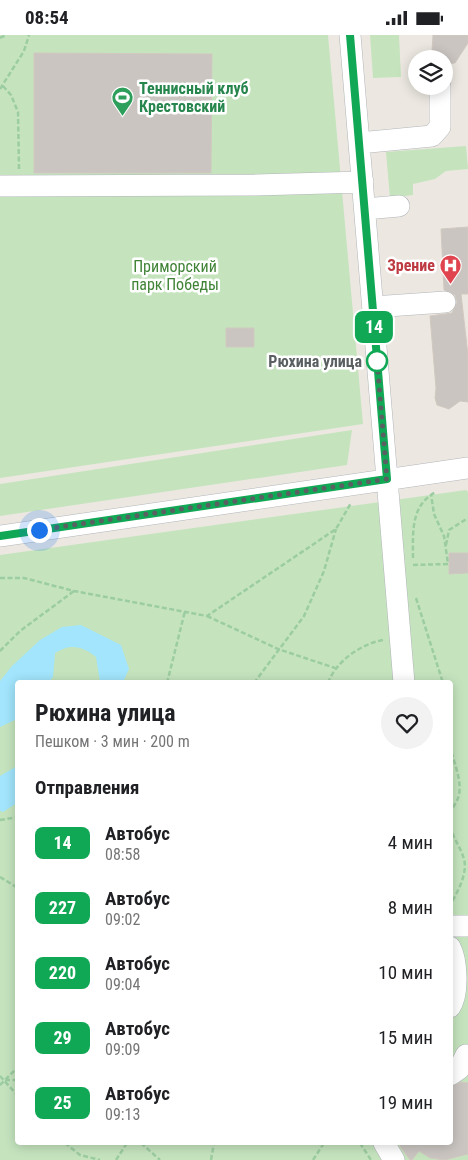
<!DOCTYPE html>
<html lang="ru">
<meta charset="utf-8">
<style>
body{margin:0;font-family:"Roboto Condensed",sans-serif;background:#f2f2f2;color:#202124;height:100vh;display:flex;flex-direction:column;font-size:19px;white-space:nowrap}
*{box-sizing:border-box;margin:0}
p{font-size:16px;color:#757577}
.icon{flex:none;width:28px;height:28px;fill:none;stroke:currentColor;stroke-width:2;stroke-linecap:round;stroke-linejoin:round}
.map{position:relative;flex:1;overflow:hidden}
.panel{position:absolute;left:15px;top:645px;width:438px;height:465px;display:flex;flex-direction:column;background:#fff;border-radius:5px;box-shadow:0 2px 12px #0003}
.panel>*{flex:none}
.badge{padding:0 10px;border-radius:8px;font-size:18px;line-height:32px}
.fabs{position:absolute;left:408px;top:15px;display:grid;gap:10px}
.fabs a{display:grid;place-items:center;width:45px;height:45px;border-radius:50%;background:#fff;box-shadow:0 2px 12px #0003;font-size:25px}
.you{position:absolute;width:25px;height:25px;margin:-12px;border:4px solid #fff;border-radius:50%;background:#1a73e8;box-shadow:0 0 0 8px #1a73e833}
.map>.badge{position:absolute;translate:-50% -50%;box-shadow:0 0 0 2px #fff}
h2{padding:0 20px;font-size:19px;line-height:45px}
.round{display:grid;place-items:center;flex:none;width:52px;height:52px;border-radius:26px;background:#f2f2f2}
.summary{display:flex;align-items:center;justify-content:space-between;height:85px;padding:0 20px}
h1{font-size:24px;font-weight:700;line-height:38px}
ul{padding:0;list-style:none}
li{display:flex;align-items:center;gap:15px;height:65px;padding:0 20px}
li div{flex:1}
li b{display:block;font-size:19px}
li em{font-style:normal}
li .badge{min-width:55px;font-weight:700;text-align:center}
.status{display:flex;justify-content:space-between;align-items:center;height:35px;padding:0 25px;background:#fff;direction:ltr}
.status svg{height:14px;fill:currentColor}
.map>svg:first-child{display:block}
.green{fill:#c5e4be;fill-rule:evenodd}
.water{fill:#a2e5fc}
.building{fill:#cac5c1;stroke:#d1c9c0}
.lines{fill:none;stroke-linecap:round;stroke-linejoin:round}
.minor-casing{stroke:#b2b5b9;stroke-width:22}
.path{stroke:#9ccca1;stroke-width:2.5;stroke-dasharray:5 2.5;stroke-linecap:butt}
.minor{stroke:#fff;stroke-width:21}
.line-casing{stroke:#fff;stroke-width:11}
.line{stroke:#10a855;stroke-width:8}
.walk{stroke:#5a5f62;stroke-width:5;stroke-dasharray:0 9}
.stop-dot{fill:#fff;stroke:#10a855;stroke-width:2.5}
.labels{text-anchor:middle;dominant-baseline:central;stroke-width:5;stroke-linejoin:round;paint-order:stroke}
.leisure-label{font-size:16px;font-weight:bold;fill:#27864d;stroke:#fff;text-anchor:start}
.health-label{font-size:16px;font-weight:bold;fill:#be3a42;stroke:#fff;text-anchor:end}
.park-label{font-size:16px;fill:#418437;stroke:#fff}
.stop-label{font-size:16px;font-weight:bold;fill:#5a5f62;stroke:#fff;text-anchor:end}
</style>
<div class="status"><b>08:54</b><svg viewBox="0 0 49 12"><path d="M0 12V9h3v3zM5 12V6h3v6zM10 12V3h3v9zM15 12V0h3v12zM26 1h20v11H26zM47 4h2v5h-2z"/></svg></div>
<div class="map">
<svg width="468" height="1125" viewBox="0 0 468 1125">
<rect width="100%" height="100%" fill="#ece8e1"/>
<path class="green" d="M0,0H328L363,389L0,443Z
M370,0H399L401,42L373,43Z
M466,111L468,134L446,136L435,144L413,149V160L390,163L386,117Z
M352,395L347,430L0,481V449Z
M466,455L468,457V1125H0V520ZM18,648H450V1108H18Z"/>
<path class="water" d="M81,590L121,610L129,634L123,647H100L96,622C83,611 70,608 55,618L53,642L49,647L18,648L17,684L0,692V646L12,631L40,605L62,592Z
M17,731V768L3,777L0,776V741Z"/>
<path class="building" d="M433,0H468V8L455,28L444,29V24H438L436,16H432Z
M34,18L212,19L211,138H34Z
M468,192V259H461L468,320V367L460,366L449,374L437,370L435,363L436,353L430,281L452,278L457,267L455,260L444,255L441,194Z
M226,293H254V312H226Z
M449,518H468V538L449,539Z
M461,1047L468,1048V1119L445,1125L430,1123L419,1116L412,1125H410L400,1111L403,1108H450V1052Z"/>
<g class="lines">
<defs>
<path id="minor" d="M350,0L404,648
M359,108L432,101L440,92V51
M0,151L255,150L363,147
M365,174L399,171
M373,272L445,267
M0,501L468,433
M450,891H468
M450,912C457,925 459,959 450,972
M450,1040L459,1034L466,1020
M384,1108L394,1125"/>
</defs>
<use href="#minor" class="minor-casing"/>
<path class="path" d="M0,3L6,0
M3,51L11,60L18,77L19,134
M0,54L24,16L29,0
M446,510L449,495L468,483
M413,523C413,499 410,470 436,457
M413,530L448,529L444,501L434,479L431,459
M0,543H24L74,556L207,581L336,494L351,468
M416,563L443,648
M207,581L278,614L335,633
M0,616L20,596L74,556
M167,648L185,576
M254,648L304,581L324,536L336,494
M328,648C336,626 361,609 383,605
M450,710C453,727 462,743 459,760C457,768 451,773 450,782
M0,785L18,782
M450,791C453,803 461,813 464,824C468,839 457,858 450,870
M0,842L18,853
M0,1041L18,1061
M5,1045H18
M0,1050L18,1032
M65,1108L80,1120L100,1125
M141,1108L160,1125
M360,1108L371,1125
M116,1125L127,1108
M211,1125L214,1108
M313,1125L324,1108"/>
<use href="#minor" class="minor"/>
</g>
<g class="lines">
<defs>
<path id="line" d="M0,501L387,444L350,0"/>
</defs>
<use href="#line" class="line-casing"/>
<use href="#line" class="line"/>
<path class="walk" d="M39,495L387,444L377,326"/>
</g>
<defs>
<symbol id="stadium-pin" viewBox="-11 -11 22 30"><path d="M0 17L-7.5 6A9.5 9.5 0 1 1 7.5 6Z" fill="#2e9e5b" stroke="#fff"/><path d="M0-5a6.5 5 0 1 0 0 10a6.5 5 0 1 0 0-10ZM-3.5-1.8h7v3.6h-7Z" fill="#fff"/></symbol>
<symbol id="hospital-pin" viewBox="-11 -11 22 30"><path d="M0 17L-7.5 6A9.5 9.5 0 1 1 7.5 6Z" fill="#e0444e" stroke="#fff"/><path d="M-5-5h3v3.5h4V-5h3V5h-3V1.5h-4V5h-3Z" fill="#fff"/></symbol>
</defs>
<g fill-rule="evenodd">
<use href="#stadium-pin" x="110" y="50" width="25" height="34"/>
<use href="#hospital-pin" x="438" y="218" width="25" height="34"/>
</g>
<circle class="stop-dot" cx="377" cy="326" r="10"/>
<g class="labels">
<g class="leisure-label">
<text x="139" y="53">Теннисный клуб<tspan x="139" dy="18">Крестовский</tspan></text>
</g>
<g class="health-label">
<text x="435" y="230">Зрение</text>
</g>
<g class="park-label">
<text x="175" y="231">Приморский<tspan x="175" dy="18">парк Победы</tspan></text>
</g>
<g class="stop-label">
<text x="362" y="326">Рюхина улица</text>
</g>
</g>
</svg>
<div class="fabs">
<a><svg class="icon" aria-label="layers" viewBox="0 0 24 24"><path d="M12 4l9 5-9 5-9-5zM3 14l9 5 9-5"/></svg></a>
</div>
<div class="you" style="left:39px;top:495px"></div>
<b class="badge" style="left:374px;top:292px;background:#10a855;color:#fff">14</b>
<section class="panel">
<div class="summary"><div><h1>Рюхина улица</h1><p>Пешком · 3 мин · 200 m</p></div><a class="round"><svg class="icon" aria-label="heart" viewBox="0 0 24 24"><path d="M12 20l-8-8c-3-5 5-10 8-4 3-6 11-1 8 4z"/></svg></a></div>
<h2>Отправления</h2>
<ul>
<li><span class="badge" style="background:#10a855;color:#fff">14</span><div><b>Автобус</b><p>08:58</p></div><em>4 мин</em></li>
<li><span class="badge" style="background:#10a855;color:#fff">227</span><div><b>Автобус</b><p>09:02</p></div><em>8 мин</em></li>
<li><span class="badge" style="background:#10a855;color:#fff">220</span><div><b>Автобус</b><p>09:04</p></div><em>10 мин</em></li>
<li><span class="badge" style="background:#10a855;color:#fff">29</span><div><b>Автобус</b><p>09:09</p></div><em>15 мин</em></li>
<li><span class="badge" style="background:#10a855;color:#fff">25</span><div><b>Автобус</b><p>09:13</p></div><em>19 мин</em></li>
</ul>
</section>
</div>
